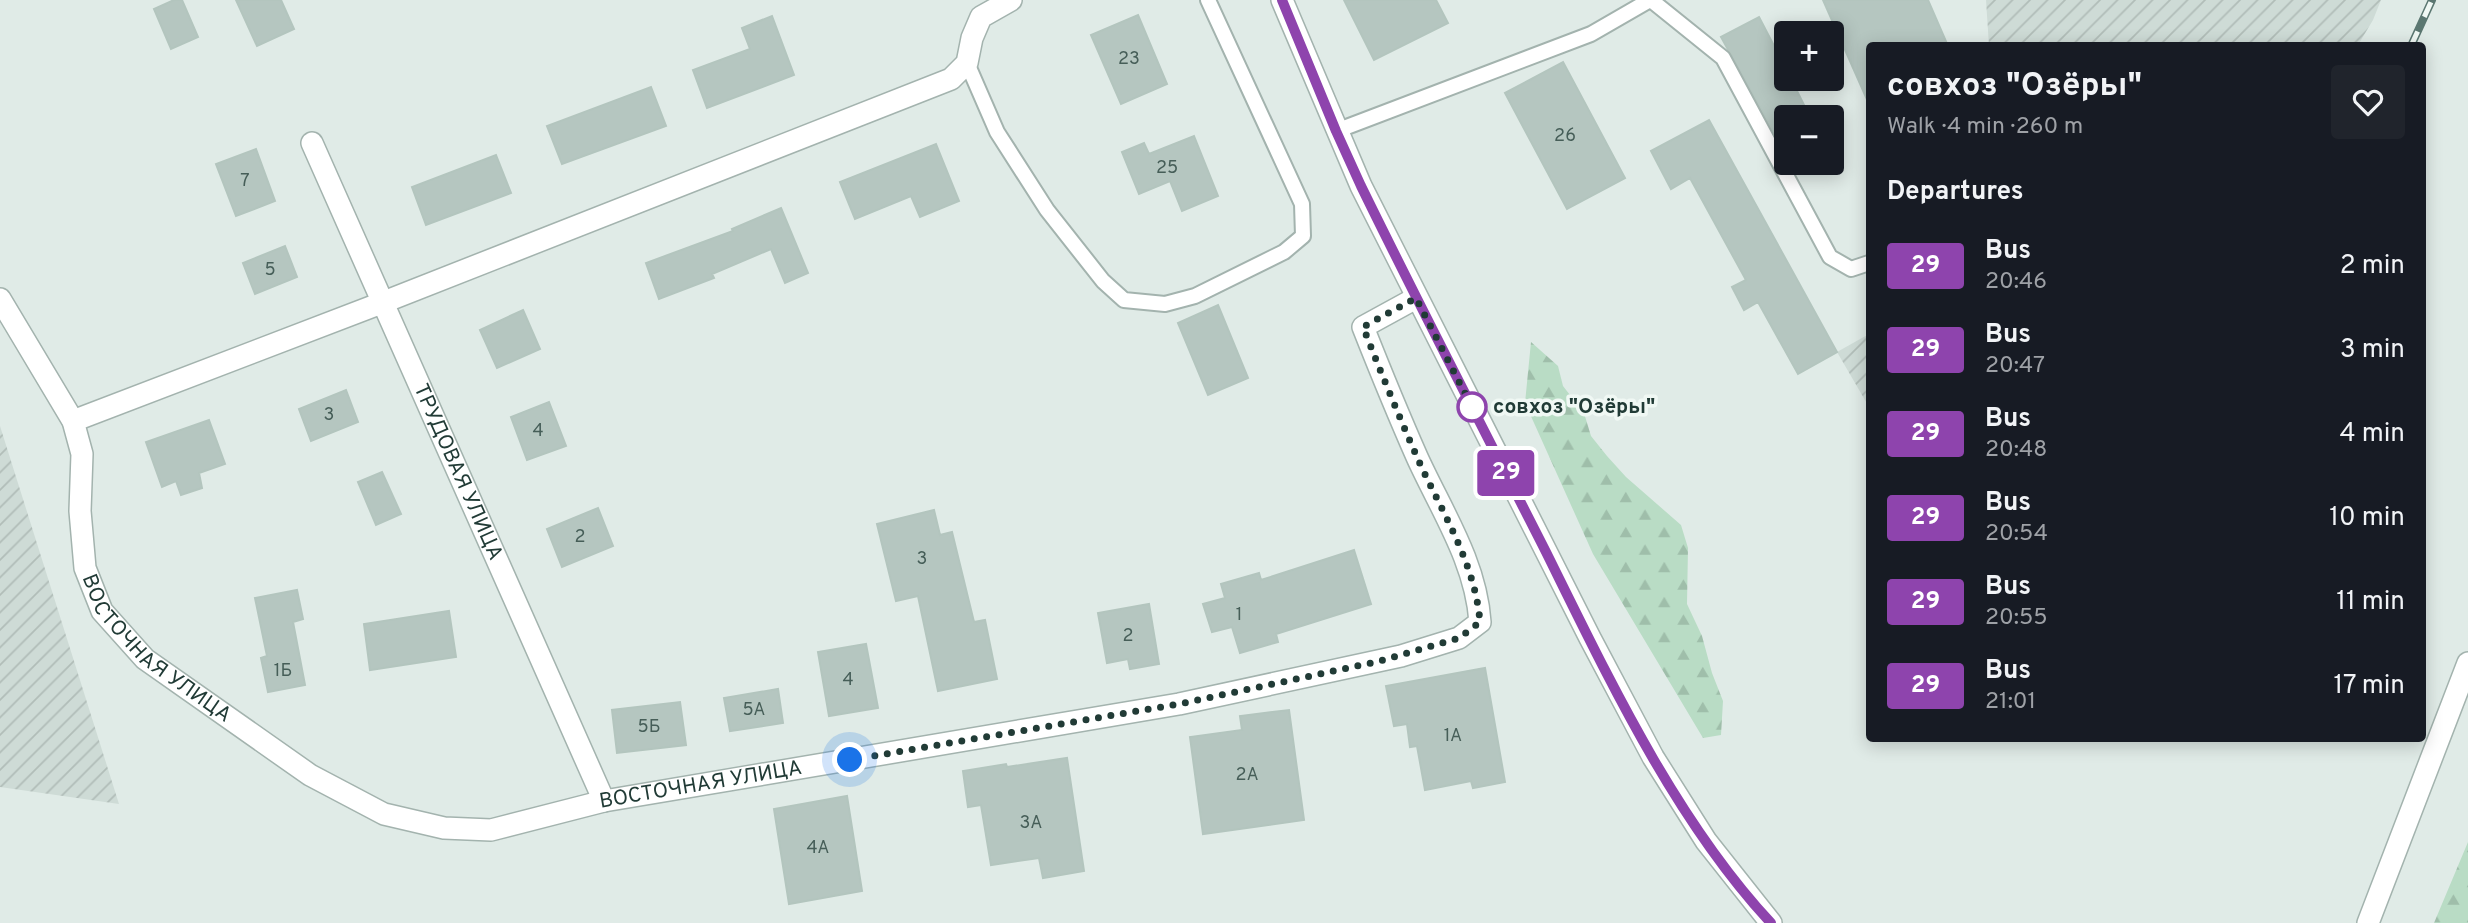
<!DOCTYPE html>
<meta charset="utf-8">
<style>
body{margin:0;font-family:Overpass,sans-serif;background:#20242c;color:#f1f3f6;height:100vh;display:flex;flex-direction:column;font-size:26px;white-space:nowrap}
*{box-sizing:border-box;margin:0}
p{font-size:23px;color:#9ea1a6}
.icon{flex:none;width:38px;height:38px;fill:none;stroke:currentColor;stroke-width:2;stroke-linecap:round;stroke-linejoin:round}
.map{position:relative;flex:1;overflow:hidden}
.sheet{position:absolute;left:1866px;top:42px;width:560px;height:700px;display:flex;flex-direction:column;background:#171b24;border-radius:7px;box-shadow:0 4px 18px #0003}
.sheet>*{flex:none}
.badge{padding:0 14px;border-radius:5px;font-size:24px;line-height:46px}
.controls{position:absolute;left:1774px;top:21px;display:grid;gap:14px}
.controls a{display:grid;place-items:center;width:70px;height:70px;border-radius:7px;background:#171b24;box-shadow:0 4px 18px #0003;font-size:35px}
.you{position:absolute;width:35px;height:35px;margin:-18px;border:5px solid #fff;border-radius:50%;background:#1a73e8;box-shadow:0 0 0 10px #1a73e833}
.map>.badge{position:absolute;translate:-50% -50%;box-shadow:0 0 0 4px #fff}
h2{padding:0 21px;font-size:26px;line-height:63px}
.round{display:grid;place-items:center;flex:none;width:74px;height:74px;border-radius:7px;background:#20242c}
.head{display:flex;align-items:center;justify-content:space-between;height:119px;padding:0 21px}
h1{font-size:33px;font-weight:700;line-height:52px}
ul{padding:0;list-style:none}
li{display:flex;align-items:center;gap:21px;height:84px;padding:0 21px}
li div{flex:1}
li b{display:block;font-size:26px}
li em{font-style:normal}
li .badge{min-width:77px;font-weight:700;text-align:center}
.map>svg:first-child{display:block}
.industrial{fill:url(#industrial-furrows)}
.forest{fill:url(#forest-firs)}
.building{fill:#b5c6c0;stroke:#b3c5be;stroke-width:2}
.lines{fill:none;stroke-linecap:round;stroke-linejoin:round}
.service-casing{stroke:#a3b3ae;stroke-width:18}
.minor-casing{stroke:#a3b3ae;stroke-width:24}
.tertiary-casing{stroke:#a3b3ae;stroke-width:24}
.service{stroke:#fff;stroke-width:14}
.minor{stroke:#fff;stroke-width:21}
.tertiary{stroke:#fff;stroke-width:21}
.rail-casing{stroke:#5b7771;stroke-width:8}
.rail{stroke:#f0f8f4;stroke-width:5;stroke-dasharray:16;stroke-linecap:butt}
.line-casing{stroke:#fff;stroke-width:16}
.line{stroke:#8e44ad;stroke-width:10}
.walk{stroke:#213b36;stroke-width:7;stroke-dasharray:0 12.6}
.stop-dot{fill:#fff;stroke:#8e44ad;stroke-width:3.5}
.labels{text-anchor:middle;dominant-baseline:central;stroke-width:7;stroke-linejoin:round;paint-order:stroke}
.number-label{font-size:18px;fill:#465e58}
.stop-label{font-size:21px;font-weight:bold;fill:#213b36;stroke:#f0f8f4;text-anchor:start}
.street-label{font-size:21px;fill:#213b36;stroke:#f0f8f4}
</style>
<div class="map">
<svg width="2468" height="923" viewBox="0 0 2468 923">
<defs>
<pattern id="industrial-furrows" width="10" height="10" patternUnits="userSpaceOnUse" patternTransform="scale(1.75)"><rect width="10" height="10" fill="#cedbd6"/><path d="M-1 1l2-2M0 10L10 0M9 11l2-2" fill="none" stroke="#b1bdb8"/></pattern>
<pattern id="forest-firs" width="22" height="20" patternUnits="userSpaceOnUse" patternTransform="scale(1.75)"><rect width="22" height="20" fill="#b9dcc5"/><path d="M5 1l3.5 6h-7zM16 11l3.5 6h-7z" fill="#9fbeaa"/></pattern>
</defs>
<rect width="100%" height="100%" fill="#e0ebe7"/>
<path class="industrial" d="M1986,0H2381L2373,20L2358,45L1989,46Z
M1869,334V407L1837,352Z
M0,426L119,804L0,787Z"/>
<path class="forest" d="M1531,342L1558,366L1563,386L1584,413L1591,436L1607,456L1626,477L1681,525L1688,548L1687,604L1702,636L1712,673L1723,701L1721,735L1703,738L1593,554L1525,403Z
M2468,842V923H2434Z"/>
<path class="building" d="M174,0H182L198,37L171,49L154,9Z
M236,0H281L294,29L257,46Z
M1344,0H1436L1448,23L1374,60Z
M1823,0H1928L1948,46H1869V104Z
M1138,15L1167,84L1121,104L1091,35Z
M772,16L794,75L707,108L693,70L750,49L742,28Z
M1759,17L1787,71V79H1791L1810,117H1787V156L1721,37Z
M1563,62L1625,178L1567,209L1505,93Z
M651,87L666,126L562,164L547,126Z
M1709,120L1837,352L1798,374L1758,302L1744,310L1732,287L1746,280L1690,178L1671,189L1651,151Z
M1194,136L1218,196L1182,211L1170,181L1139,194L1122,152L1144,143L1149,154Z
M936,144L959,201L920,217L911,196L855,219L840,182Z
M256,149L275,201L236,216L216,164Z
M496,155L511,193L426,225L412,187Z
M781,208L808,273L785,283L771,249L712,274L714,278L659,299L646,263L733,231L732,229Z
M285,246L297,277L255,294L243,263Z
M1218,305L1248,378L1208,395L1178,323Z
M523,310L540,349L497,368L480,330Z
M346,390L358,422L311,441L299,409Z
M549,402L566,446L527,460L511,417Z
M209,420L225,464L199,473L202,488L181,495L176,481L162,487L146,442Z
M382,472L401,514L376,525L358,482Z
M598,508L613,546L562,567L547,529Z
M934,510L940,535L952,532L974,622L985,620L997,679L938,691L918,596L896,601L877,524Z
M1354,550L1371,604L1276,634L1278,642L1240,653L1232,627L1212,632L1203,604L1225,598L1221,584L1259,573L1261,580Z
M297,590L303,619L293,622L305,685L268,692L261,658L267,656L255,598Z
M1149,604L1159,664L1130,669L1128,659L1107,663L1098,613Z
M449,611L456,657L370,670L364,624Z
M866,644L878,708L829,716L818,652Z
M1485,668L1505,782L1473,788L1471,781L1425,790L1417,746L1410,747L1407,724L1394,726L1386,686Z
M778,689L783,723L730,731L724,698Z
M680,702L686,745L617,753L612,710Z
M1289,710L1304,820L1203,834L1190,737L1242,730L1240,716Z
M1067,758L1084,871L1043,878L1039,858L991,865L981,805L968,807L963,771L1006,764L1007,767Z
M847,796L862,891L789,904L774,809Z"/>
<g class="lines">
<defs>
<path id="service" d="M1651,0L1723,58L1830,257L1851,269L1869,263
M967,63L997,132L1047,210L1103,281L1124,300L1165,304L1195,296L1284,252L1303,236L1302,204L1208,0
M1336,131L1591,34L1650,0"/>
<g id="minor">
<path id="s1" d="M312,143L604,801"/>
<path id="s2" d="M0,299L73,421L82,454L80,511L85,568L102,611L145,659L310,775L384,814L444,828L491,830L604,801L1179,704L1401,656L1459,638L1480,622C1476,562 1441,510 1417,457C1398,414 1380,370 1363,327L1416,298"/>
<path d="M73,421L384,302L951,79L967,63L972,38L981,17L1011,0"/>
<path d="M2368,923L2468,663"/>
</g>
<path id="tertiary" d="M1282,0L1361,186L1590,638L1653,757L1706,841L1771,923"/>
</defs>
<use href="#service" class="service-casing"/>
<use href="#minor" class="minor-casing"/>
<use href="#tertiary" class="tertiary-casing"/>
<use href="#service" class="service"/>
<use href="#minor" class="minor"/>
<use href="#tertiary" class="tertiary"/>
<defs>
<path id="rail" d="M2411,46L2432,0"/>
</defs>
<use href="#rail" class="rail-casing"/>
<use href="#rail" class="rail"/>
</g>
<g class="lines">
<defs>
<path id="line" d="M1282,0L1336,131L1361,186C1421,309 1484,430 1546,552C1608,677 1675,820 1771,923"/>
</defs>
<use href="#line" class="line-casing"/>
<use href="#line" class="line"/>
<path class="walk" d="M850,760L1179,704L1376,662L1459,638L1480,622C1475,562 1441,511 1417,457C1398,414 1380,370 1363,327L1416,298L1472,407"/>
</g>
<circle class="stop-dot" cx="1472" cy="407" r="14"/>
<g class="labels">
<g class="number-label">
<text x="1129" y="59">23</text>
<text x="1565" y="136">26</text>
<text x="1167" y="168">25</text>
<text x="245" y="181">7</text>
<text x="270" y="270">5</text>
<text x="329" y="415">3</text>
<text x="538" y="431">4</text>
<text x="580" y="537">2</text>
<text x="922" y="559">3</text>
<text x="1239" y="615">1</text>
<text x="1128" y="636">2</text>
<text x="283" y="671">1Б</text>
<text x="848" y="680">4</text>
<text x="754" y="710">5А</text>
<text x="649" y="727">5Б</text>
<text x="1453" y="736">1А</text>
<text x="1247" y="775">2А</text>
<text x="1031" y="823">3А</text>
<text x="818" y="848">4А</text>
</g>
<g class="stop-label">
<text x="1493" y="407">совхоз "Озёры"</text>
</g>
<g class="street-label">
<text stroke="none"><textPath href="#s1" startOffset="360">ТРУДОВАЯ УЛИЦА</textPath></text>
<text stroke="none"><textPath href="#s2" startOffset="401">ВОСТОЧНАЯ УЛИЦА</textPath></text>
<text stroke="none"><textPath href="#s2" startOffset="1010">ВОСТОЧНАЯ УЛИЦА</textPath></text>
</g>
</g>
</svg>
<div class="controls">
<a>+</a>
<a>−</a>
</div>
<div class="you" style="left:850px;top:760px"></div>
<b class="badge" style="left:1506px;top:473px;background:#8e44ad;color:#fff">29</b>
<section class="sheet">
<div class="head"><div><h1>совхоз &quot;Озёры&quot;</h1><p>Walk · 4 min · 260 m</p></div><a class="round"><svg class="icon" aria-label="heart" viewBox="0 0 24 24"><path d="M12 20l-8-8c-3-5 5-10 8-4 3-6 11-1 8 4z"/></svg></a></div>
<h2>Departures</h2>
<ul>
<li><span class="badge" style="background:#8e44ad;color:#fff">29</span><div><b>Bus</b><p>20:46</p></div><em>2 min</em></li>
<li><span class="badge" style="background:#8e44ad;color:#fff">29</span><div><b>Bus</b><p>20:47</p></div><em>3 min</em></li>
<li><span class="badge" style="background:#8e44ad;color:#fff">29</span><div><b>Bus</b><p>20:48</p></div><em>4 min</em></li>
<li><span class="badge" style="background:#8e44ad;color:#fff">29</span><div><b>Bus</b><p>20:54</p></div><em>10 min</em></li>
<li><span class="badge" style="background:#8e44ad;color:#fff">29</span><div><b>Bus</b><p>20:55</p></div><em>11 min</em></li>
<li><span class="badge" style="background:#8e44ad;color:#fff">29</span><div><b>Bus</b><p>21:01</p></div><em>17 min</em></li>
</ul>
</section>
</div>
